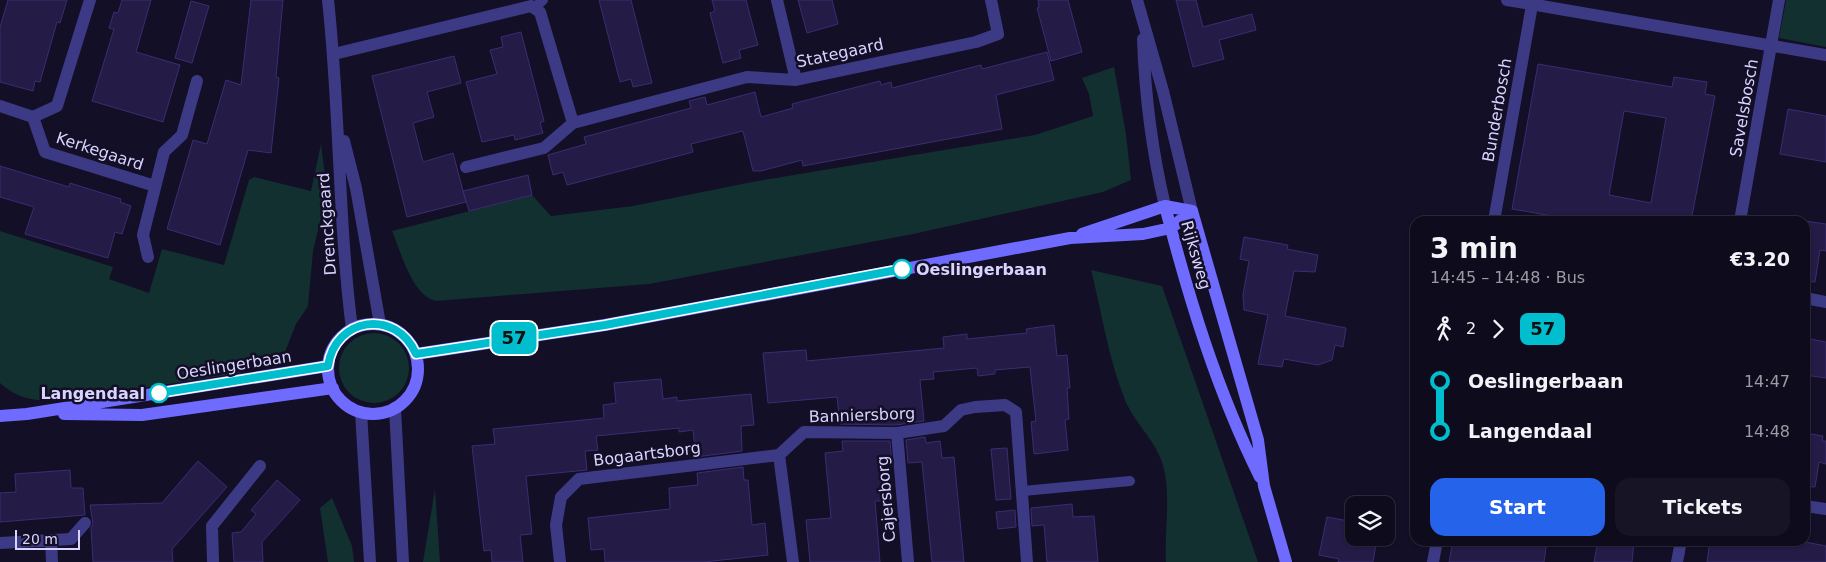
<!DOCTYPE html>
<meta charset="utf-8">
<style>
body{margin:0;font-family:"DejaVu Sans",sans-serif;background:#171425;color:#f1f3f6;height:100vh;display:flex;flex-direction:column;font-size:19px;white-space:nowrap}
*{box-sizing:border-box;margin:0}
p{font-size:16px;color:#9b9ba3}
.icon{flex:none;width:28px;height:28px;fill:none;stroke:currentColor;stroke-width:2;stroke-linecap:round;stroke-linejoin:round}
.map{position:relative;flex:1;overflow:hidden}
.side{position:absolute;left:1410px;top:216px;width:400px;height:330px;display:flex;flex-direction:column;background:#0e0b1c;border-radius:15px;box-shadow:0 1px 4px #0004,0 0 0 1px #2e2b3b}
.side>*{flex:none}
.badge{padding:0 10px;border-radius:8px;font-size:18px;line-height:32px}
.controls{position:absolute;left:1345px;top:496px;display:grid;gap:10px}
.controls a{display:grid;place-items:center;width:50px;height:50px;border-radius:10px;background:#0e0b1c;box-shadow:0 1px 4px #0004,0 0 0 1px #2e2b3b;font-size:25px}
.scale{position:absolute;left:15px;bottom:12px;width:65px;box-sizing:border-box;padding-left:5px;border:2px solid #d9d4ff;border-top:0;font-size:14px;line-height:18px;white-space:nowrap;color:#d9d4ff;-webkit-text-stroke:4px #130f26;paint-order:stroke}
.map>.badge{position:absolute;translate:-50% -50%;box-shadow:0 0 0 2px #fff}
.legs{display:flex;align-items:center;gap:8px;height:55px;padding:0 20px;font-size:16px}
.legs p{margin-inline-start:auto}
.overview{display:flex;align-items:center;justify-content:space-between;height:85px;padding:0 20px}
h1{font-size:28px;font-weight:700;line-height:38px}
.button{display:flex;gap:10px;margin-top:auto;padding:10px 20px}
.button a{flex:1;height:58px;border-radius:15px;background:#2563eb;color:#fff;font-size:20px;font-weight:700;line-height:58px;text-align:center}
.button a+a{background:#171425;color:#f1f3f6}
ul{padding:0 20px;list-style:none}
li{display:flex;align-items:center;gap:18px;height:50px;font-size:19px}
li i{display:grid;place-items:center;width:8px;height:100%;margin:0 6px;background:currentColor}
li i::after{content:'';width:12px;height:12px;margin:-6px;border:4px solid;border-radius:50%;background:#0e0b1c}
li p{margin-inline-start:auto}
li:first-child i{background:linear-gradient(#0000 50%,currentColor 0)}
li:last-child i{background:linear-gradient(currentColor 50%,#0000 0)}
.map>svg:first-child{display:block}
.green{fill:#12302f}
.building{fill:#241b47;stroke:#3b2d73;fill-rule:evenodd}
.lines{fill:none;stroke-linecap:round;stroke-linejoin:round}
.service{stroke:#3d3a85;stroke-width:10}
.pedestrian{stroke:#3d3a85;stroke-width:12}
.minor{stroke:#3d3a85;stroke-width:12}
.tertiary{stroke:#3d3a85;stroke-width:12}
.secondary{stroke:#6f6bff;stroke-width:12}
.line-1-casing{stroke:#fff;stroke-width:11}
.line-1{stroke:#00becd;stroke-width:8}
.stop-1-dot{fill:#fff;stroke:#00becd;stroke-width:2.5}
.labels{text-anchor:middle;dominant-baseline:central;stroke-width:5;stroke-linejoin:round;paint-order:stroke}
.street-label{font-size:16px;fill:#d9d4ff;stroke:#130f26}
.stop-label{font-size:16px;font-weight:bold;fill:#d9d4ff;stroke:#130f26;text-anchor:start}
</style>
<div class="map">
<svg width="1826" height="562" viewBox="0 0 1826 562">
<rect width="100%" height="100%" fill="#130f26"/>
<path class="green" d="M1786,0H1826V47L1779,38Z
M1114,67L1126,134L1131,180L1103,192L913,234L649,284L436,301C412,296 401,252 392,231L532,195L551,216L633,206L752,182L1035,135L1093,116L1089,94L1082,78Z
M321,144L327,192L313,251L308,306L296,324L285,352L256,358L240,373L58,401C34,401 18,399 0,383V231L113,267L109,279L149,293L162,249L224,265L249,180L254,177L311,191Z
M1091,270L1162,286L1258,562H1166C1164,530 1172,493 1162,462C1154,439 1134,422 1125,400C1108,358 1102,313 1091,270Z
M339 368a35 35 0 1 1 70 0a35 35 0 1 1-70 0Z
M435,489L440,562H423Z
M332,498L352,546L354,562H328L320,508Z"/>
<path class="building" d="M8,0H67L60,23L57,22L40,82L35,81L33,91L0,82V27Z
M122,0H151L136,52L180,65L163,122L92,101L114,29L109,28L114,12L118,13Z
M251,0H283L276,77L279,78L271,153L248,150L220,245L167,229L193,140L207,144L226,80L241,85Z
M599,0H631L652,83L633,87L631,79L620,82Z
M712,0H746L758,45L739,50L741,58L723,63L710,13L715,11Z
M798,0H832L838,24L807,33Z
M1038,0H1068L1082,52L1051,61L1037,8L1039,7Z
M1176,0H1196L1203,27L1252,14L1256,30L1219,40L1224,59L1193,67Z
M191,1L209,6L192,63L175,58Z
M521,32L544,121L540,123L543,133L515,140L514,135L482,142L466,82L497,74L490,50L503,47L501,37Z
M1047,52L1054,80L996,95L1002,129L803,166L802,160L761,171H753L743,131L691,144L693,152L567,185L563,172L553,175L548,155L586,144L584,137L691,108L689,101L705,97L707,105L755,92L761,117L793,108L792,104L880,81L881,85L891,82L892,88L981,65L982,69Z
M454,56L461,83L427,92L434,117L413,123L423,162L453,153L466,202L407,217L372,76Z
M1538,64L1672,87L1674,77L1707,82L1705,94L1715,96L1691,221H1581L1512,209ZM1624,111L1666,118L1651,203L1609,195Z
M1788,109L1826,116V162L1780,154Z
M0,166L69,187L70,183L121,199L120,202L131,206L122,234L115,232L108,258L25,234L34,207L0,197Z
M528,175L532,195L469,211L463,191Z
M1805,221L1826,224V251L1820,250L1815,282L1805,281Z
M1244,237L1288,245L1287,249L1318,255L1315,272L1294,271L1285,316L1346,328L1343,347L1335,345L1332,360L1318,365L1284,359L1282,367L1258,364L1268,315L1244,310L1243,295L1249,261L1240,259Z
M1054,325L1057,356L1067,355L1070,388H1067L1069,419L1065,420L1068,450L1034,454L1031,422L1036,421L1030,367L995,370V374L978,376L977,368L933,372L934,379L920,380L924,421L896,425L840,424L837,397L768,403L763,353L806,350L807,361L944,348L943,337L967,334V339L1027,333L1026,329Z
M1805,338L1826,342V378L1805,375Z
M661,379L663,399L677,397V401L751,394L754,425L741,426L742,451L696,457L693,430L679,432V428L596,436L598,450L585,451L587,470L526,476L532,534L520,535L523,562H492L491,550L484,551L472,446L495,444L493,429L604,418L603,405L616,403L614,383Z
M1805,433L1823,436L1822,441H1826V464L1819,462L1815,487L1805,486Z
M925,437L926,443L940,441L942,458L954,457L964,562H932L922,462L908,463L906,440Z
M842,441H890L892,465L879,466L882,501H875L880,562H810L806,520L831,518L825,453L843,451Z
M1007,448L1011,499L996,500L991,449Z
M198,461L227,487L172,549L173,562H93L91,528L93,524L90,505L162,503Z
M743,467L744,480H748L752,525L765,523L768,555L704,562H605L604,549L591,550L588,518L670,509L669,488L698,485L697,473Z
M70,470L71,488H83L85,515L0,522V493L16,492L15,474Z
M277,480L300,500L262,542L263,562H234L232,533L241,532L256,514L251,510Z
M1072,504L1073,517L1094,516L1098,562H1047L1044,525L1032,526L1031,508Z
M1015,510L1016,527L998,529L996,512Z
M1327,517L1354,522V538H1377L1373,562H1338L1339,559L1319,555Z
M1453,541H1547L1544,562H1449Z
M1598,541H1634L1632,562H1594Z
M1710,541H1800L1826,546V562H1707Z"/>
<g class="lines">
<path class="service" d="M534,8L543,0
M1023,491L1130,481"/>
<path class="pedestrian" d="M897,433L908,562"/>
<path class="minor" d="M777,0L796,80
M1507,0L1826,55
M334,54L531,6L540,12L573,123
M0,106L33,117L45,152L155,186
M33,117L57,106L90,0
M466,167L544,148L573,123L747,77L796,80L976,42L998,34L991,0
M1494,221L1532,5
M1740,221L1779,0
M148,257L143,235L164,152L182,135L197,81
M1805,298L1826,302
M779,455L804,432L897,433L944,426L961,410L975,407L1005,405L1016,412L1027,562
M779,455L793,562
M1805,506L1826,509
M51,540L52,562
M0,543L71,539L85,523
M213,562L212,526L260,466
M560,562L556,525L561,497L579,479L779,455
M1433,562L1437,541
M1677,562L1681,541"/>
<path class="tertiary" d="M328,0C340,109 338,220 352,329
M1137,0L1163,91L1192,211
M1143,39C1145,96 1152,151 1165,206
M344,141L356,188L380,324
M395,408L403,562
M361,412L370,562"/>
<path class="secondary" d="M1165,206C1189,299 1217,391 1260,477
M1192,211L1258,440L1264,486L1286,562
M1082,234L1165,206L1192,211
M328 369a45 45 0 1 1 90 0a45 45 0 1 1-90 0Z
M416,354L605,325L1070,238L1143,234L1171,228L1192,211
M64,414L142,415L333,388
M0,416L27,414L328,366"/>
</g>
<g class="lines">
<defs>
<path id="line-1" d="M159,393L328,366C335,317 396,308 416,354L605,325L902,269"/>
</defs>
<use href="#line-1" class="line-1-casing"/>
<use href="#line-1" class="line-1"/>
</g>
<g class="stop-1-dot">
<circle cx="902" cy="269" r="9"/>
<circle cx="159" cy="393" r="9"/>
</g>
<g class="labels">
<g class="street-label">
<text transform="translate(840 53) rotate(-12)">Stategaard</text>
<text transform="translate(1744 108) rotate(-80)">Savelsbosch</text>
<text transform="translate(1497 110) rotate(-80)">Bunderbosch</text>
<text transform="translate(100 151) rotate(18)">Kerkegaard</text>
<text transform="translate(327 224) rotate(-94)">Drenckgaard</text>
<text transform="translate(1196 255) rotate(74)">Rijksweg</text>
<text transform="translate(234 365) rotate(-9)">Oeslingerbaan</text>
<text transform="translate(862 415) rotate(-2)">Banniersborg</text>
<text transform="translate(647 454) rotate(-7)">Bogaartsborg</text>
<text transform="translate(886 499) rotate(-95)">Cajersborg</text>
</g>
<g class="stop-label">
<text x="916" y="269">Oeslingerbaan</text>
<text x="145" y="393" text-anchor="end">Langendaal</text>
</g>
</g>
</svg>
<div class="controls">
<a><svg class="icon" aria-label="layers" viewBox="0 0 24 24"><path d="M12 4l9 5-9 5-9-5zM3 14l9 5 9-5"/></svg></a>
</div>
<div class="scale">20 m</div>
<b class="badge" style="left:514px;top:338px;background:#00becd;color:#111">57</b>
<section class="side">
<div class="overview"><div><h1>3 min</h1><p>14:45 – 14:48 · Bus</p></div><b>€3.20</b></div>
<div class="legs"><svg class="icon" aria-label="walk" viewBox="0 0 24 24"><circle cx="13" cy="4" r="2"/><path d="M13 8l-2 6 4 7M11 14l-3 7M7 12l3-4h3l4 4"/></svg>2<svg class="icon" aria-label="forward" viewBox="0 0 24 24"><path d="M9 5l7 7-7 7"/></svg><b class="badge" style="background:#00becd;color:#111">57</b></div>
<ul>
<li><i style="color:#00becd"></i><b>Oeslingerbaan</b><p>14:47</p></li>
<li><i style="color:#00becd"></i><b>Langendaal</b><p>14:48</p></li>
</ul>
<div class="button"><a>Start</a><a>Tickets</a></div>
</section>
</div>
